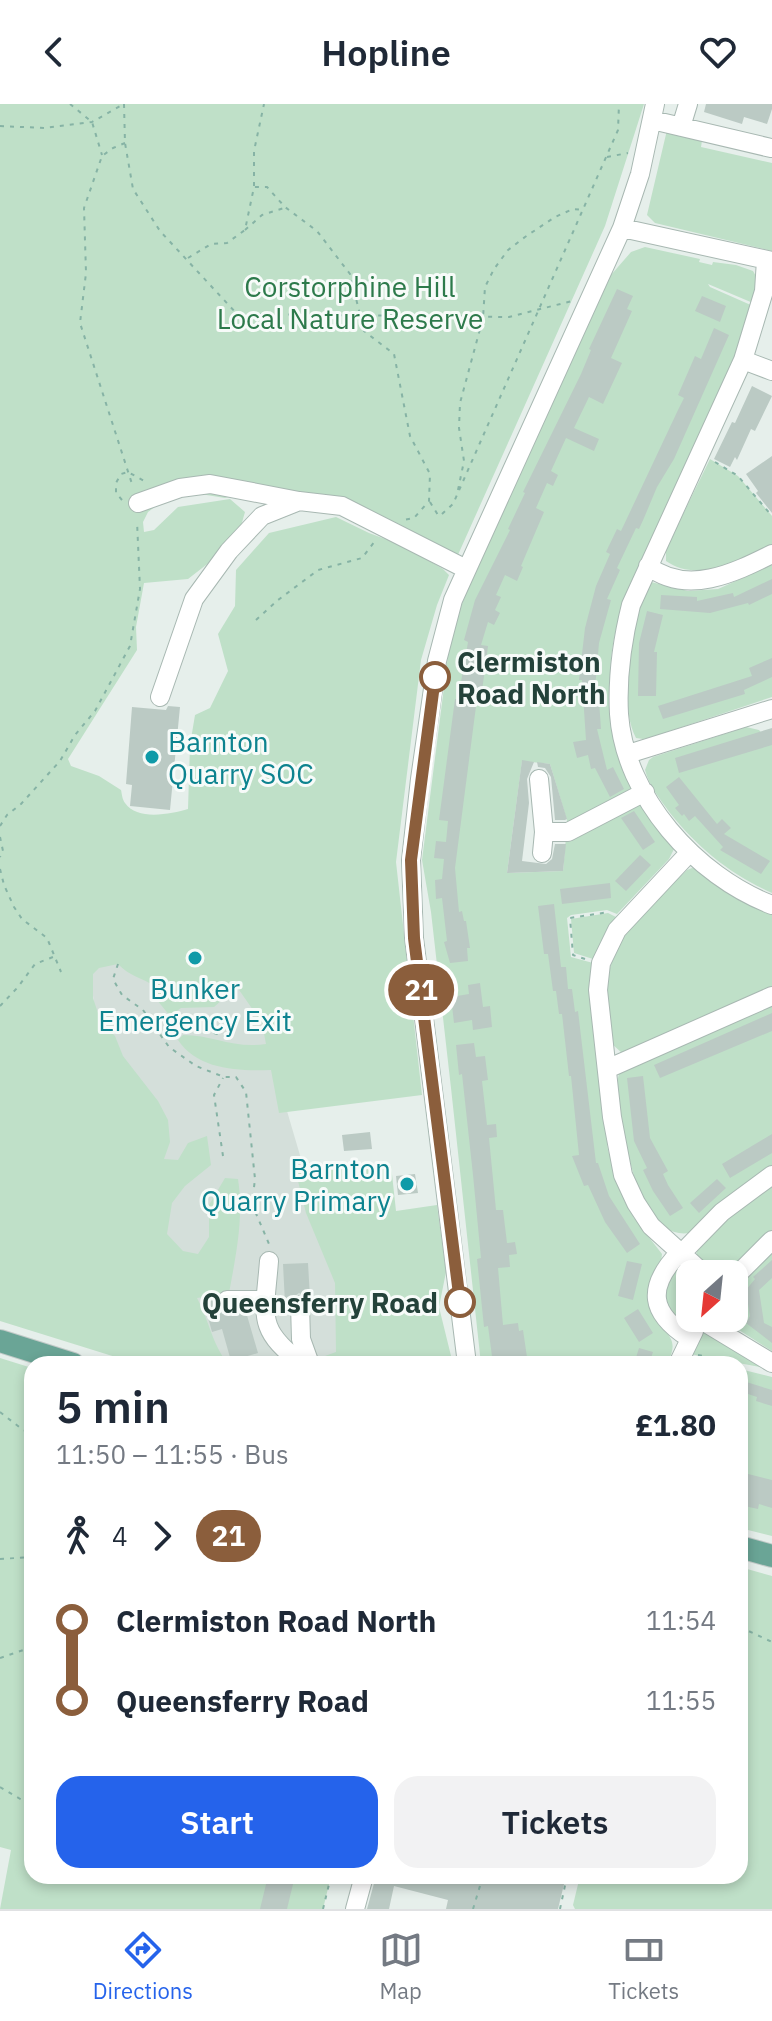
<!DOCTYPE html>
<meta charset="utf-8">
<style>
body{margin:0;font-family:"IBM Plex Sans",sans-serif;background:#f2f2f3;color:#1f2937;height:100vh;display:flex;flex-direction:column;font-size:30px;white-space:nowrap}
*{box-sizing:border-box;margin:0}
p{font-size:26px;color:#747a83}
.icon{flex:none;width:44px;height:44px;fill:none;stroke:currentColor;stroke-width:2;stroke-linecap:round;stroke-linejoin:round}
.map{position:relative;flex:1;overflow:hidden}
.details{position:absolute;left:24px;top:1252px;width:724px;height:528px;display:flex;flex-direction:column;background:#fff;border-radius:24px;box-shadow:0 4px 12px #0003}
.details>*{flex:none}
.badge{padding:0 16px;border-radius:26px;font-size:28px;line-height:52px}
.needle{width:52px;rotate:207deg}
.tools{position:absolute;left:676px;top:1156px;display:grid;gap:16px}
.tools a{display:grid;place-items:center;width:72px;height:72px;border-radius:16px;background:#fff;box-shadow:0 4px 12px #0003;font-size:40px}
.map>.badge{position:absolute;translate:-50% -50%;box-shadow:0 0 0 4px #fff}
.legs{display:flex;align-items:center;gap:12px;height:88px;padding:0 32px;font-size:26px}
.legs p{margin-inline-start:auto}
.overview{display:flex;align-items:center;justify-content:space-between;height:136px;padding:0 32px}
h1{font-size:44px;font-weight:600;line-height:60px}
.button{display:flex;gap:16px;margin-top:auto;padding:16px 32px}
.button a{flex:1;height:92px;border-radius:24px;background:#2563eb;color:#fff;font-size:32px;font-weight:600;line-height:92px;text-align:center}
.button a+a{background:#f2f2f3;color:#1f2937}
ul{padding:0 32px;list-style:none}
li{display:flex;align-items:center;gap:28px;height:80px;font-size:30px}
li i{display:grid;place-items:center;width:12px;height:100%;margin:0 10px;background:currentColor}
li i::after{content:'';width:20px;height:20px;margin:-10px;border:6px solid;border-radius:50%;background:#fff}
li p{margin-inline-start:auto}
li:first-child i{background:linear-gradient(#0000 50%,currentColor 0)}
li:last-child i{background:linear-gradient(currentColor 50%,#0000 0)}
header{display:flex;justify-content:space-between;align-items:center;height:104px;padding:0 32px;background:#fff;font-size:36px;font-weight:600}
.tab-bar{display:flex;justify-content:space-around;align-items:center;height:112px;border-top:2px solid #e0e1e3;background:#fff;font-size:22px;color:#747a83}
.tab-bar a{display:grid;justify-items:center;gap:4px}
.tab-bar .active{color:#2563eb}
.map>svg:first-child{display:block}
.built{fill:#d4dfda}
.green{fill:#bfe0c8}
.building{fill:#bbcac4}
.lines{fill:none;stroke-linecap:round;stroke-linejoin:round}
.minor-casing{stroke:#a8b8b2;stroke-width:20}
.major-casing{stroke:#c2cac8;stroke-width:24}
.path{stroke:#86b3a5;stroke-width:2;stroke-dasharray:4 6;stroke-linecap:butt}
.minor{stroke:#fff;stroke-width:18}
.major{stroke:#6aa596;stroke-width:22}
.line-1-casing{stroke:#fff;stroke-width:18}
.line-1{stroke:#8b5e3c;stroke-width:12}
.stop-1-dot{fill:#fff;stroke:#8b5e3c;stroke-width:4}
.culture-dot{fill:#0f9aa8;stroke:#f7fbf9;stroke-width:3}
.labels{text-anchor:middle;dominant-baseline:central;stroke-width:6;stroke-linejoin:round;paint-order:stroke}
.park-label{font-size:28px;fill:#2d7a4b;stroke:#f7fbf9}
.stop-label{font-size:28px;font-weight:bold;fill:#24423a;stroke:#f7fbf9;text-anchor:start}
.culture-label{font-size:28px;fill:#0d838f;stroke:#f7fbf9;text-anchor:start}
</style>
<header><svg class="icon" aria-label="back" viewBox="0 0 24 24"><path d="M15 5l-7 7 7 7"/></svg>Hopline<svg class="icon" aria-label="heart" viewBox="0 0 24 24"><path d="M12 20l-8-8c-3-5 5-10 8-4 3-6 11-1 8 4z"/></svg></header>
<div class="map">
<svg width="772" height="1805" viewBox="0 0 772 1805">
<rect width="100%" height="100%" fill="#e6efeb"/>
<path class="built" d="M89,856L277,875L287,1007L304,1065L342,1167L364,1260H172L101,962Z"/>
<path class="green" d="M0,0H644L605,122L457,453L357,405L235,391L225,394L188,388L160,399L148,408L143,418L144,428L154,426L178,403L230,395L245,408L239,429L215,454L188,475L144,479L136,523L137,546L68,655L71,662L99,672L121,686C122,690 122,695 125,699C137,717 171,710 188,705L190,641L195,611L210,604L228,567L218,530L235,502L236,466L269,429L336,413L369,429L404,442L443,465L449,471L437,501L421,556L396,758L422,991L279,1009L271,966C238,967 198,966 178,936L183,931C213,931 234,945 266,940L262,919L237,883L214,903L181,904L170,912L157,896L156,883C143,874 129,872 118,860L99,864L93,870V894L101,918L115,932L123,952L158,997L168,1016L170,1038L164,1055L178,1056L188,1039L207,1032L211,1061L185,1082L172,1099L167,1130L183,1147L198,1150L209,1133V1101L225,1074L238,1075C244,1114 236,1151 229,1189L197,1194C209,1216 212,1240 228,1260H138L0,1217Z
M689,12L703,30L701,43L772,59V147L655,119L647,111L667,26Z
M645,143L700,155L699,158L712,161L713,158L736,161L753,167L757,174L753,199L708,180L710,183L753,202L738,249L624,497C598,576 613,613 635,689L569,723L550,660L522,657L507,769L563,767L566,733L639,696L674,745L669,755L617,810L607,806L571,811L567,814L571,853L593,859L591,906L608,1046L625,1098L634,1114L662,1150L655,1212C668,1234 680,1234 667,1260H481L451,984L431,808L422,756L449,544L454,520L470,480L611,171L631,148Z
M710,355L738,372L772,412V440C741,455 699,480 666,457V445Z
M772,461V593L652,633L643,635L636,634C621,607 627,542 635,513C638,501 646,489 651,478L688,487L718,485Z
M746,623L759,626L772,641V789C730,770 699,745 670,709C660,695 649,682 645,666L649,656L653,653Z
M692,764L698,765L772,808V885L622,949L612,940C610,922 607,902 607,883C610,832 653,799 687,766Z
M608,809L616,813L593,855L574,849L571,815Z
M772,900V1062L689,1129C633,1137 622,1016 617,979L619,969Z
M391,1061L396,1107L437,1101L446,1168L439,1203L453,1260H327L325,1252L336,1248L335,1179L306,1109L296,1069Z
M772,1079V1127L726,1170H713L696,1153C698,1128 752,1094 772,1079Z
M772,1146V1247L720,1214H734V1183Z
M677,1164H688L696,1170H690V1214H695L686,1220C673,1217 661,1204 663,1189C664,1181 673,1171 677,1164Z
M704,1228L765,1264L690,1250Z
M0,1254L32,1264V1772H331L323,1805H0L11,1746L0,1743Z
M740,1265L772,1273V1432L740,1424Z
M740,1463L772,1472V1805H575L573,1801L580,1772H740Z"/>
<path class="building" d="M706,0H772V5L767,20L744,13L742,20L704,8Z
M617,185L633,192L627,205L632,207L611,254L622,259L603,300L589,293L574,324L599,335L594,347L566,334L551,367L558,371L553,382L547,379L536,404L544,408L521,462L523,463L517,477L505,471L496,491L501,493L495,506L500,509L494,521L488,518L481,541L488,542L482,587H478L455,764L459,808L462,807L464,817H466L470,844H467L468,857L450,859L444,838L447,837L442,794L436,795L435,776L442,775L444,755L434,754L436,737L446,738L448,717L439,716L455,595H458L468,538L464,536L475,496L510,426L508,425L525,389L523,388L581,270L591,246L589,245Z
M702,192L726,202L720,218L695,207Z
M714,224L729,231L674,355L657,383L644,414L639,425L636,424L617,464L620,466L607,495L611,496L599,539L595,584L598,583L601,625H597L607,666L613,663L624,685L610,693L595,664L591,665L588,651L577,654L573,638L586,636L582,576H579L585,524L596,482L610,450L606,448L617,425L621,427L678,306L684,294L678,291L695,252L701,255Z
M752,282L772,292L755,327L751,325L737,356L735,353L730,363L714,355L732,318L735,319Z
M772,352V409L756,389L758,387L746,370Z
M772,475V490L749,501L748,499L710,509L660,505L661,491L697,493V497L733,489L734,493Z
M647,507L663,511L654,548H657L656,592H638L639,539Z
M772,554V573L744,586L745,590L663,615L658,602L752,572L749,564Z
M168,602L180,603L170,706L130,702L132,681L126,680L132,603L166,606Z
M772,624V641L679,669L675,654Z
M522,656L534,658L527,675L529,699L522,757L546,760L552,755L555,740H566L563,767L507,769Z
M537,658L550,660L567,715L565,716H555L551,673L545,664L538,663Z
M679,673L717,720L722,715L731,724L724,730L770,757L761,770L720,746L723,743L695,712L689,717L684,710L682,712L675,704L679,701L666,683Z
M634,707L655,738L643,746L621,714Z
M640,751L651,761L626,787L615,777Z
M610,779L611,794L562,800L560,785Z
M554,800L561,863H566L568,885H572L575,908L578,907L596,1059H598L609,1092L640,1140L627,1149L605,1118L588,1081L584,1082L572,1052L579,1051L571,972H569L562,910H559L556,887H553L548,850H544L538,802Z
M480,879L483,903L490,902L492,923L473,926L472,916L454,919L451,893L469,890L468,881Z
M772,909V927L660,974L654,961Z
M474,939L476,953L485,952L488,976L482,977L487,1021L496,1020L497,1033L489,1034L496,1106H503L507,1139L515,1138L517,1150L509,1151L510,1163L498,1164L503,1221L518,1219L519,1227L523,1226L528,1260H493L488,1222L484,1223L477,1155L481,1154L473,1071L462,970L459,971L456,941Z
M643,972L650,1034L668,1067L663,1070L668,1081L683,1104L670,1112L653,1087L643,1066L647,1064L634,1037L627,974Z
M370,1028L372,1045L344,1047L342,1031Z
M772,1030V1049L730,1074L722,1060Z
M415,1070L418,1089L398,1091L396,1072Z
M717,1075L726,1084L699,1109L690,1099Z
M772,1156V1174L759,1186L764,1219L772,1223V1239L746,1219L750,1212L748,1200L746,1198L741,1203L736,1198L755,1175L753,1173Z
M627,1157L642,1160L633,1196L618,1192Z
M308,1159L310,1194L299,1189L285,1199L283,1160Z
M215,1196L222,1210L246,1208L258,1249L231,1257L222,1225L212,1228L204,1199Z
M638,1205L653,1229L639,1238L624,1214Z
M639,1244L653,1248L649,1260H634Z
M740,1276L772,1286V1302L756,1297L757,1293L748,1290L743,1308H740Z
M740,1368L772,1376V1404L759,1400L758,1405L740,1401Z
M268,1772H295L287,1805H260Z
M376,1772H566L558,1805H446L448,1796L394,1782L389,1805H367Z"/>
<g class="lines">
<defs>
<path id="minor" d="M652,16L771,44
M681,23L688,0
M622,124L772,157
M766,156L764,187L743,256L631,501C622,537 617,573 619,610C625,693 696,772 772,801
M743,256L772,267
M138,399L180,384L210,380L299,397L342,402L466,465
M648,462C687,492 734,469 772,450
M160,593L194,495L229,447L262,412L297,398
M628,650L772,605
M539,675L544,728L542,749
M544,728H568L645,688
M690,748L617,826L601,859L598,886L612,1013L623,1071L636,1099L651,1122L704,1170
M607,965L772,892
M679,1149C646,1184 650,1209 689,1234
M680,1151L722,1108L772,1071
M269,1157C265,1211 255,1225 303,1260
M734,1174L772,1136
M227,1196H267
M300,1201L301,1235L310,1260
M701,1216L772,1259
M467,1260L414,834L411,756L420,675L437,557L453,496L622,124L640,70L655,0
M678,1260L694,1227
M355,1805L364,1772"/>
<path id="major" d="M0,1237L73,1260
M740,1443L772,1452"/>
</defs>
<use href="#minor" class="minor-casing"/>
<use href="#major" class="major-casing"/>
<path class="path" d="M70,0L92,18L102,51
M124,0L125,39L133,85L160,127L237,210L509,213L572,197
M0,22L44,24L92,18L122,1
M125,39L113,44L102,52L84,104L86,169L80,219L133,383
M607,53L628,49
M254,82V47L264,0
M245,126L262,111L284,104
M188,154L211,140L227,139L245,126L254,83H267L285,103L317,127L350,170L364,227L394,250L410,332L430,370L429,397L414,414L403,416
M715,358L738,372L772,412
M458,386L464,357L459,324L460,299L483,214L485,183L494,165L508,146L525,133L555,113L573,105L583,106
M122,396L116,389V379L121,370L128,368L146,378
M430,398L438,411
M442,410L453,400L618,26L619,0
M256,516L278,496L318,466L362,454L375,437
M0,722L7,711L21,700L60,657L75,631L95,607L130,542L140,485L137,417
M0,733L3,747L0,753
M0,765L4,781L14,803L22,815L47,834L61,868
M585,855L573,851L570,814L609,808
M118,860L113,875L122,891L143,906L169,943L196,962L224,973H236L246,988L255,1075L252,1100L269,1140
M0,902L18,883L35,860L53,853
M155,924L183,921L225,932
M223,1052L214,991L223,974
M698,1251L739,1259
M0,1308L23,1326L32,1328
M0,1455L32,1453
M740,1523L772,1538
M0,1554L32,1543
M0,1683L32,1702
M323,1805L331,1772
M473,1805L483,1772
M560,1805L567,1772"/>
<use href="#minor" class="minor"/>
<use href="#major" class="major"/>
</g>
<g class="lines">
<defs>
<path id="line-1" d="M435,573L411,756L414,834L460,1198"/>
</defs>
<use href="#line-1" class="line-1-casing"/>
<use href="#line-1" class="line-1"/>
</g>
<g class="stop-1-dot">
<circle cx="435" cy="573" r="14"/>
<circle cx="460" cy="1198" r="14"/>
</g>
<g class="culture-dot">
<circle cx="152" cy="653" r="8"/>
<circle cx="195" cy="854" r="8"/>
<circle cx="407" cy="1080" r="8"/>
</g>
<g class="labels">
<g class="park-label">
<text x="350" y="182">Corstorphine Hill<tspan x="350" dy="32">Local Nature Reserve</tspan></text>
</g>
<g class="stop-label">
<text x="457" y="557">Clermiston<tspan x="457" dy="32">Road North</tspan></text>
<text x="438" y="1198" text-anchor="end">Queensferry Road</text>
</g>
<g class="culture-label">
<text x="168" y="637">Barnton<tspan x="168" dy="32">Quarry SOC</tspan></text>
<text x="195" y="884" text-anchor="middle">Bunker<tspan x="195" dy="32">Emergency Exit</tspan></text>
<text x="391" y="1064" text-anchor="end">Barnton<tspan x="391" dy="32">Quarry Primary</tspan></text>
</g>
</g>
</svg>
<div class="tools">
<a><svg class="needle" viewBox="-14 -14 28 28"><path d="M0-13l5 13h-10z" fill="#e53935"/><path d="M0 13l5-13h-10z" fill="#747a83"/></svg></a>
</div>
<b class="badge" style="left:421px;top:886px;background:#8b5e3c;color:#fff">21</b>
<section class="details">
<div class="overview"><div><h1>5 min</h1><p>11:50 – 11:55 · Bus</p></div><b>£1.80</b></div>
<div class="legs"><svg class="icon" aria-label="walk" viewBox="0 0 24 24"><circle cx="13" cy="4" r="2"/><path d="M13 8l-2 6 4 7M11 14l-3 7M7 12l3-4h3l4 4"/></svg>4<svg class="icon" aria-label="forward" viewBox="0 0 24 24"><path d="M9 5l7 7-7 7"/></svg><b class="badge" style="background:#8b5e3c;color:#fff">21</b></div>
<ul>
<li><i style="color:#8b5e3c"></i><b>Clermiston Road North</b><p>11:54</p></li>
<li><i style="color:#8b5e3c"></i><b>Queensferry Road</b><p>11:55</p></li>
</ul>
<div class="button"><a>Start</a><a>Tickets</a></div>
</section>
</div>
<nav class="tab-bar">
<a class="active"><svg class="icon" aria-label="directions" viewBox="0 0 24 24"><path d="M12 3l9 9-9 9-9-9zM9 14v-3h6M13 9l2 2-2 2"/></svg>Directions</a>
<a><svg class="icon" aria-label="map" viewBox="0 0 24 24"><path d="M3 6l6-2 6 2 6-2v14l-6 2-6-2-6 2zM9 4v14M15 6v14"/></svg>Map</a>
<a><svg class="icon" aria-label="tickets" viewBox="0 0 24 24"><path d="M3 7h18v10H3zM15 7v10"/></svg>Tickets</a>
</nav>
